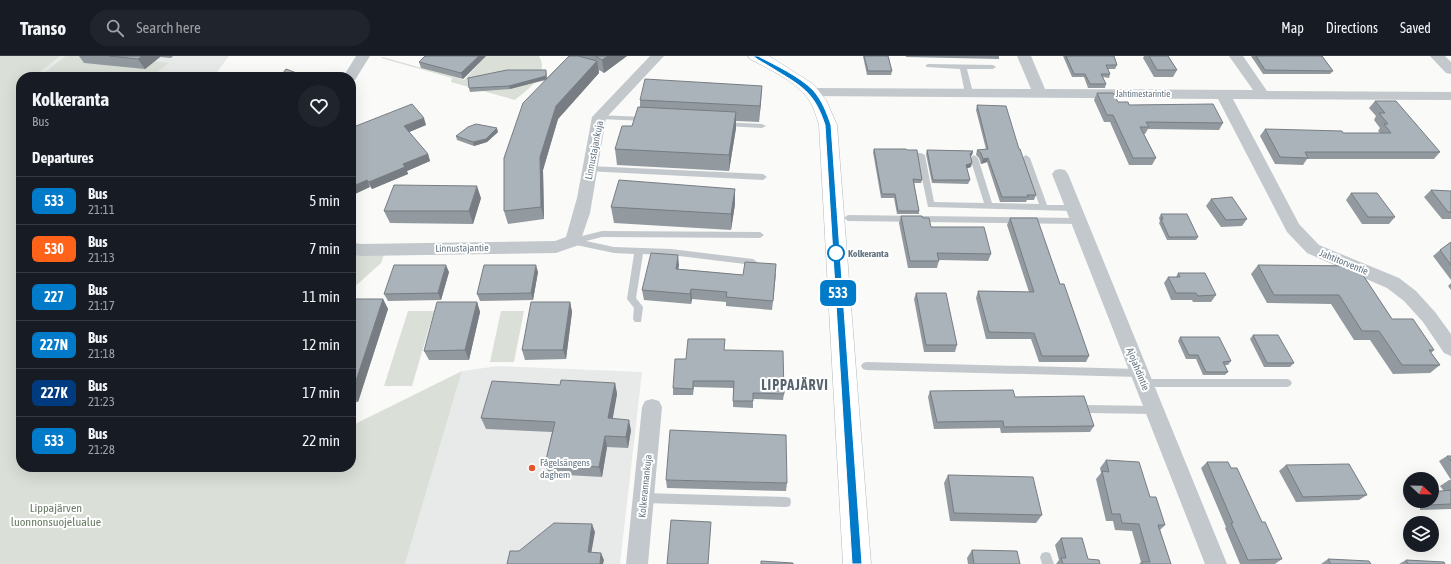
<!DOCTYPE html>
<meta charset="utf-8">
<style>
body{margin:0;font-family:"Asap Condensed",sans-serif;background:#20242c;color:#f1f3f6;height:100vh;display:flex;flex-direction:column;font-size:15px;white-space:nowrap}
*{box-sizing:border-box;margin:0}
p{font-size:13px;color:#9ea1a6}
.icon{flex:none;width:22px;height:22px;fill:none;stroke:currentColor;stroke-width:2;stroke-linecap:round;stroke-linejoin:round}
.map{position:relative;flex:1;overflow:hidden}
.details{position:absolute;left:16px;top:16px;width:340px;height:400px;display:flex;flex-direction:column;background:#171b24;border-radius:16px;box-shadow:0 4px 16px #0002}
.details>*{flex:none}
.badge{padding:0 8px;border-radius:6px;font-size:14px;line-height:26px}
.needle{width:26px;rotate:112deg}
.buttons{position:absolute;left:1403px;top:416px;display:grid;gap:8px}
.buttons a{display:grid;place-items:center;width:36px;height:36px;border-radius:50%;background:#171b24;box-shadow:0 4px 16px #0002;font-size:20px}
.map>.badge{position:absolute;translate:-50% -50%;box-shadow:0 0 0 2px #fff}
h2{padding:0 16px;font-size:15px;line-height:36px}
.round{display:grid;place-items:center;flex:none;width:42px;height:42px;border-radius:21px;background:#20242c}
.head{display:flex;align-items:center;justify-content:space-between;height:68px;padding:0 16px}
h1{font-size:19px;font-weight:700;line-height:30px}
ul{padding:0;list-style:none}
li{display:flex;align-items:center;gap:12px;height:48px;padding:0 16px;border-top:1px solid #363941}
li div{flex:1}
li b{display:block;font-size:15px}
li em{font-style:normal}
li .badge{min-width:44px;font-weight:700;text-align:center}
header{display:flex;align-items:center;gap:24px;box-sizing:border-box;height:56px;padding:0 20px;background:#171b24;border-bottom:1px solid #363941}
header strong{font-size:19px}
nav{display:flex;gap:22px;margin-inline-start:auto;font-size:14px}
.search{width:280px;height:36px;background:#20242c;display:flex;align-items:center;gap:10px;box-sizing:border-box;padding:0 14px;border-radius:22px;color:#9ea1a6;font-size:15px}
.map>svg:first-child{display:block}
.built{fill:#e8e9e9}
.green{fill:#dadfd7}
.lines{fill:none;stroke-linecap:round;stroke-linejoin:round}
.secondary-casing{stroke:#b3babf;stroke-width:1}
.service{fill:#c3c8cc;fill-rule:evenodd}
.minor{fill:#c3c8cc;fill-rule:evenodd}
.secondary{fill:#fff;fill-rule:evenodd}
.wall{fill:#929a9f}
.shaded-wall{fill:#777d82}
.building{fill:#aab3b9;stroke:#777d82}
.line{fill:#007ac9;stroke:#fff}
.stop-dot{fill:#fff;stroke:#007ac9;stroke-width:2}
.poi-dot{fill:#e4572e;stroke:#fff;stroke-width:1.5}
.labels{text-anchor:middle;dominant-baseline:central;stroke-width:4;stroke-linejoin:round;paint-order:stroke}
.far-street-label{font-size:9px;fill:#657683;stroke:#fff}
.street-label{font-size:10px;fill:#657683;stroke:#fff}
.stop-label{font-size:10px;font-weight:bold;fill:#657683;stroke:#fff;text-anchor:start}
.poi-label{font-size:10px;fill:#657683;stroke:#fff;text-anchor:start}
.near-park-label{font-size:12px;fill:#687a64;stroke:#fff}
.district-label{font-size:14px;font-weight:bold;letter-spacing:1px;fill:#57646e;stroke:#fff}
</style>
<header>
<strong>Transo</strong>
<div class="search"><svg class="icon" aria-label="search" viewBox="0 0 24 24"><circle cx="10" cy="10" r="6"/><path d="M15 15l6 6"/></svg>Search here</div>
<nav><a>Map</a><a>Directions</a><a>Saved</a></nav>
</header>
<div class="map">
<svg width="1451" height="508" viewBox="0 0 1451 508">
<rect width="100%" height="100%" fill="#fafaf8"/>
<path class="built" d="M60,0H229L214,20L177,18L172,21H34Z
M498,310L642,316L620,508H405L462,315Z"/>
<path class="green" d="M0,0H60L34,21H21V31L15,36L21,37V411H284L286,414L290,411H351V370L462,315L405,508H0Z
M66,0H92L85,7L96,8L106,0L168,7L151,21H39Z
M486,0H539C550,19 528,33 515,44L451,26L452,22L381,2L383,1L464,24Z
M351,197L384,199L381,207L351,234Z
M408,255H434L412,330H384Z
M501,255H524L514,306H490Z"/>
<g class="lines">
<defs>
<path id="secondary" d="M748,0H769L813,28L826,44L837,69L871,508H843L819,69C816,59 813,48 806,40C793,24 769,13 750,3Z"/>
</defs>
<use href="#secondary" class="secondary-casing"/>
<path class="service" d="M928,8L993,9L996,11L993,13H967L973,37L969,39L965,37L960,13L926,11V9Z
M596,59L646,61L650,63L646,65L599,63H596Z
M722,66L762,68L766,70L762,72L725,70L721,68Z
M918,97H921L925,99L934,146L984,147L970,102L974,99L978,102L992,147L1039,148L1022,102L1026,99L1030,102L1047,149H1073L1077,152L1073,155L928,151L917,99Z
M589,110L763,118L767,121L763,124L586,115L585,113Z
M848,159L1079,162L1083,165L1079,168L848,165L844,162Z
M602,175L760,176L764,179L760,182L602,181L586,185L614,191L671,193L753,203L757,206L753,209L671,199L643,198L636,242L643,251L641,266H635L633,263L634,252L627,243L634,198L614,197L576,189L570,187L569,185L570,183Z
M866,306L1139,313L1142,314L1144,317L1142,320L1139,321L866,314L863,313L861,310L863,307Z
M1143,323H1287L1290,324L1292,327L1290,330L1287,331H1143L1140,330L1138,327L1140,324Z
M1088,349L1154,350L1158,351L1159,354L1158,357L1154,358L1088,357L1084,356L1083,353L1084,350Z
M644,437L786,441L790,442L791,446L790,450L786,451L644,447L640,446L639,442L640,438Z
M1046,496L1050,497L1054,508H1042L1040,501L1042,497Z"/>
<path class="minor" d="M356,0H370L355,24L351,25V21H343Z
M650,0H664L606,62L590,157L579,189L556,197L360,200L351,198V186L360,188L555,185L566,181L577,142L592,61Z
M1017,0H1031L1045,33L1253,34L1229,0H1243L1267,35L1451,36V44L1233,43L1299,168L1319,189L1399,222L1416,235L1435,256L1451,278V300L1444,297L1423,266L1404,245L1387,232L1307,197L1287,176L1218,43L811,40L806,39L804,36L806,33L811,32L1031,33Z
M1430,0H1445L1451,6V18L1446,17Z
M1060,113L1065,114L1068,118L1227,508H1205L1052,118L1055,114Z
M652,343L659,345L662,351L648,508H626L642,351L645,345Z"/>
<use href="#secondary" class="secondary"/>
</g>
<path class="wall" d="M79,0H173L171,2L160,1L145,13L84,7Z
M425,0H486L463,23L421,12L419,6Z
M569,0H627L604,17L599,14V17L558,63L543,114L544,163L508,168L504,155L546,24L510,33L470,36L469,32L547,22Z
M863,0H888L892,15L891,19H867Z
M906,0H999V3L906,1Z
M1063,0H1114L1117,9L1115,13H1107L1110,18L1109,22L1103,21L1106,28L1105,32H1088L1084,21H1072Z
M1144,0H1168L1177,14L1173,21H1154L1143,2Z
M1251,0H1322L1333,15L1330,18H1263Z
M1097,37L1118,46L1129,49L1223,67L1219,74L1148,73L1145,78H1144L1156,102L1152,109H1129L1110,66H1104L1094,44Z
M640,44L761,46L759,66L736,65V72L729,115L617,109L615,93L632,70L640,51Z
M1375,45L1440,96L1434,103H1307L1303,109L1275,108L1260,80L1265,73L1343,77H1380L1378,75L1380,72L1374,64L1376,60L1369,52Z
M977,49L1019,93L1036,139L1034,144H1027L1026,146H1000L987,106L981,108L979,102L976,99L977,94L986,93L976,54Z
M426,69L409,76L428,98L430,105L407,115L408,118L372,133L351,105V72Z
M498,76L487,86L474,90L457,84L456,80Z
M874,93L922,124L921,127H914L919,155V158H897L894,142H881L873,96Z
M927,94L973,95L972,99L970,100L971,111L966,112L970,124L968,128L932,127L926,98Z
M735,133V148L731,174L614,167L611,151Z
M1431,134L1451,135V163H1442L1424,141Z
M1351,137L1395,161L1389,168H1362L1346,144Z
M481,142L473,168L390,167L384,155Z
M1211,143L1247,163L1242,170L1221,171L1206,150Z
M1161,158L1198,181L1196,184H1167L1159,167L1160,165L1159,162Z
M901,160L923,162L931,171L991,198L988,205L939,204L937,212H908L899,167Z
M1010,162L1060,228L1089,300L1086,306H1039L1031,283H986L976,242L978,235L1029,236L1007,169Z
M1451,186V224L1433,200L1440,194Z
M679,209L678,213L743,219L776,218L772,254L726,250V246L692,243L691,248L644,244L642,234Z
M1258,209L1357,210L1392,263L1434,294L1431,297L1440,309L1430,317L1393,318L1370,284H1354L1331,248L1267,247L1251,218Z
M449,216L441,244L388,245L384,238Z
M538,216L533,244L480,245L477,238Z
M1178,217L1216,239L1211,246H1193L1192,244H1171L1164,227L1168,221H1176Z
M1451,227V234L1448,230Z
M916,237L957,289L955,296H924L914,243Z
M351,243H383L388,253L358,346H351Z
M477,246L480,256L469,304H429L424,295Z
M570,246L572,256L566,303L525,304L522,294Z
M1253,279L1294,307L1290,311H1264L1250,283Z
M1180,281L1231,305L1228,309H1225L1228,316L1225,319H1203L1196,303H1186L1178,285Z
M725,294L784,338L783,344L753,343V352L733,351V332L694,331L693,339H673V332L686,303Z
M615,327L617,338L612,363L631,374L628,392L607,391L602,421L549,418L545,408L552,376L486,373L481,362L560,329Z
M930,335L1015,341L1094,370L1090,376L1001,377L1000,372L934,373L928,341Z
M1447,400H1451V424L1439,405Z
M1106,404L1150,441L1165,469L1160,474L1171,508H1139L1141,506L1132,475L1115,474L1113,465H1106L1096,423L1101,417L1100,412Z
M1207,406L1231,412L1262,466L1282,503L1275,508H1240L1225,472L1226,471L1201,412Z
M1286,409L1367,439L1359,444L1296,446L1279,415Z
M948,419L1042,459L1036,467L950,465L944,427Z
M666,424L787,427L786,435L667,432Z
M1449,424H1451V453L1420,454V445H1432L1444,435L1440,430Z
M1061,482L1088,503L1100,508H1056L1059,504L1055,489Z
M972,494L1020,508H968L967,502Z
M1328,503L1371,508H1321Z
M1406,504L1445,508H1399Z"/>
<path class="shaded-wall" d="M142,0H160V1L145,13L138,3Z
M479,0H486L463,23L461,17Z
M608,0H627L604,17L602,4Z
M597,5L599,17L558,63L543,114L544,163L541,151L540,101L556,50Z
M546,14L547,23L510,33L509,30Z
M762,30L761,46L759,66L760,50Z
M736,56V72L729,115V99Z
M424,62L426,69L407,77L404,70Z
M497,72L498,76L487,86L474,90L473,86Z
M973,95L972,99L969,102L970,98Z
M428,98L430,105L407,115L408,118L372,133L369,126L403,108Z
M988,102L987,106L981,108L983,103Z
M972,107L971,111L965,113L966,109Z
M367,124L370,131L351,140V131Z
M477,130L481,142L473,168L469,155Z
M735,133V148L731,174V158Z
M678,199L679,209L676,223V213Z
M446,209L449,216L441,244L438,237Z
M536,209L538,216L533,244L531,237Z
M691,233L692,243L691,248L690,238Z
M383,243L388,253L358,346L352,337Z
M477,246L480,256L469,304L465,294Z
M570,246L572,256L566,303L563,294Z
M615,327L617,338L611,373L608,362Z
M629,364L631,374L628,392L626,381Z
M605,380L607,391L602,421L599,411Z
M592,468L595,476L590,504L588,496Z
M601,497L604,504L603,508H600Z"/>
<path class="building" d="M109,0H142L138,3Z
M425,0H479L461,17L419,6Z
M569,0H578L597,5L556,50L540,101L541,151L504,155V102L523,47Z
M595,0H608L602,4Z
M864,0H888L892,15H868Z
M1066,0H1114L1117,9H1106L1110,18H1101L1106,28H1090L1085,18H1074Z
M1149,0H1168L1177,14H1157Z
M1256,0H1322L1333,15L1265,14Z
M286,13L307,21H280Z
M507,14H546V20L509,30L469,32L468,22Z
M645,23L762,30L760,50L640,44Z
M1097,37H1113L1118,46H1128L1129,49L1213,48L1223,67L1146,66L1149,71H1140L1156,102H1133L1113,59H1107Z
M1375,45H1396L1440,96H1305L1308,102L1280,101L1265,73L1342,75L1343,77H1391L1384,68H1388L1379,57H1385Z
M412,48L424,62L404,70L428,98L403,108L405,111L369,126L367,124L351,131V110L355,108L351,102V72Z
M977,49L1006,50L1019,93H1020L1036,139H1027L1028,141H1002L988,102L983,103L981,97L977,94L988,93Z
M638,51L736,56L729,99L615,93L622,70H632Z
M476,68L497,72L486,83L473,86L456,80L468,71Z
M874,93H906L907,94H917L922,124L913,123L919,155H898L895,138H882Z
M927,94L973,95L970,98L972,107L966,109L970,124H933Z
M619,124L735,133L731,158L611,151Z
M394,129L477,130L469,155H384Z
M1431,134L1451,135V156H1448Z
M1351,137H1377L1395,161H1368Z
M1232,141L1247,163L1226,164L1211,143Z
M1161,158H1187L1198,181H1169L1161,163H1163Z
M901,160H922L923,162H929L931,171H984L991,198L937,197L939,205H910Z
M1010,162H1037L1060,228H1064L1089,300H1042L1034,277L989,276L978,235L1034,236Z
M1451,186V209L1440,194Z
M651,197L678,199L676,213L743,219L745,206L776,208L773,245L726,241L727,236L691,233L690,238L642,234Z
M394,209H446L438,237L384,238Z
M484,209H536L531,237L477,238Z
M1258,209L1357,210L1392,263H1413L1434,294H1429L1440,309H1402L1379,275H1362L1339,239H1274Z
M1178,217H1205L1216,239L1198,240L1196,237H1176L1168,221H1180Z
M916,237H946L957,289H926Z
M351,243H383L352,337H351Z
M437,246H477L465,294L424,295Z
M531,246H570L563,294H522Z
M1253,279H1278L1294,307H1267Z
M1180,281H1219L1231,305L1223,306L1228,316H1206L1198,299H1189Z
M688,283H725L724,294L783,295L784,338L753,337V345H733L734,325H693V333L673,332L675,303H686Z
M561,324L615,327L608,362L629,364L626,381L605,380L599,411L545,408L555,366L481,362L492,325L560,329Z
M1013,334L1015,341L1084,340L1094,370L1004,371L1003,365L937,366L930,335Z
M670,374L786,379L787,427L666,424Z
M1447,400H1451V405Z
M1106,404L1139,406L1150,441H1156L1165,469H1158L1171,508H1142V506H1150L1139,468L1122,467L1120,458H1112L1102,415L1109,416Z
M1207,406H1228L1231,412H1237L1262,466H1265L1282,503L1248,504L1231,467H1233Z
M1349,408L1367,439L1303,441L1286,409Z
M948,419L1033,421L1042,459L954,457Z
M1451,434V448L1429,449L1428,445H1432V436Z
M671,464L711,466L708,508H667Z
M554,467L592,468L588,496L601,497L600,508H507L510,495H519Z
M1061,482H1082L1088,503L1099,504L1100,508H1063L1061,502H1066Z
M972,494L1017,495L1020,508H974Z
M1328,503L1369,505L1371,508H1331Z
M1406,504L1444,506L1445,508H1408Z
M761,505L793,507V508H761Z"/>
<path class="line" d="M753,0H758C775,9 799,20 813,34C822,44 827,57 831,69L862,508H852L825,69C814,35 801,30 772,12C766,8 759,5 753,0Z"/>
<circle class="stop-dot" cx="836" cy="197" r="8"/>
<circle class="poi-dot" cx="532" cy="412" r="4"/>
<g class="labels">
<g class="far-street-label">
<text x="1143" y="38">Jahtimestarintie</text>
</g>
<g class="street-label">
<text transform="translate(594 94) rotate(-79)">Linnustajankuja</text>
<text transform="translate(462 192) rotate(-1)">Linnustajantie</text>
<text transform="translate(1344 206) rotate(22)">Jahtitorventie</text>
<text transform="translate(1138 313) rotate(68)">Ajojahdintie</text>
<text transform="translate(645 430) rotate(-84)">Kolkerannankuja</text>
</g>
<g class="stop-label">
<text x="848" y="197">Kolkeranta</text>
</g>
<g class="poi-label">
<text x="540" y="406">Fågelsängens<tspan x="540" dy="12">daghem</tspan></text>
</g>
<g class="near-park-label">
<text x="56" y="452">Lippajärven<tspan x="56" dy="14">luonnonsuojelualue</tspan></text>
</g>
<g class="district-label">
<text x="795" y="329">LIPPAJÄRVI</text>
</g>
</g>
</svg>
<div class="buttons">
<a><svg class="needle" viewBox="-14 -14 28 28"><path d="M0-13l5 13h-10z" fill="#e53935"/><path d="M0 13l5-13h-10z" fill="#9ea1a6"/></svg></a>
<a><svg class="icon" aria-label="layers" viewBox="0 0 24 24"><path d="M12 4l9 5-9 5-9-5zM3 14l9 5 9-5"/></svg></a>
</div>
<b class="badge" style="left:838px;top:237px;background:#007ac9;color:#fff">533</b>
<section class="details">
<div class="head"><div><h1>Kolkeranta</h1><p>Bus</p></div><a class="round"><svg class="icon" aria-label="heart" viewBox="0 0 24 24"><path d="M12 20l-8-8c-3-5 5-10 8-4 3-6 11-1 8 4z"/></svg></a></div>
<h2>Departures</h2>
<ul>
<li><span class="badge" style="background:#007ac9;color:#fff">533</span><div><b>Bus</b><p>21:11</p></div><em>5 min</em></li>
<li><span class="badge" style="background:#ff6319;color:#fff">530</span><div><b>Bus</b><p>21:13</p></div><em>7 min</em></li>
<li><span class="badge" style="background:#007ac9;color:#fff">227</span><div><b>Bus</b><p>21:17</p></div><em>11 min</em></li>
<li><span class="badge" style="background:#007ac9;color:#fff">227N</span><div><b>Bus</b><p>21:18</p></div><em>12 min</em></li>
<li><span class="badge" style="background:#003b80;color:#fff">227K</span><div><b>Bus</b><p>21:23</p></div><em>17 min</em></li>
<li><span class="badge" style="background:#007ac9;color:#fff">533</span><div><b>Bus</b><p>21:28</p></div><em>22 min</em></li>
</ul>
</section>
</div>
